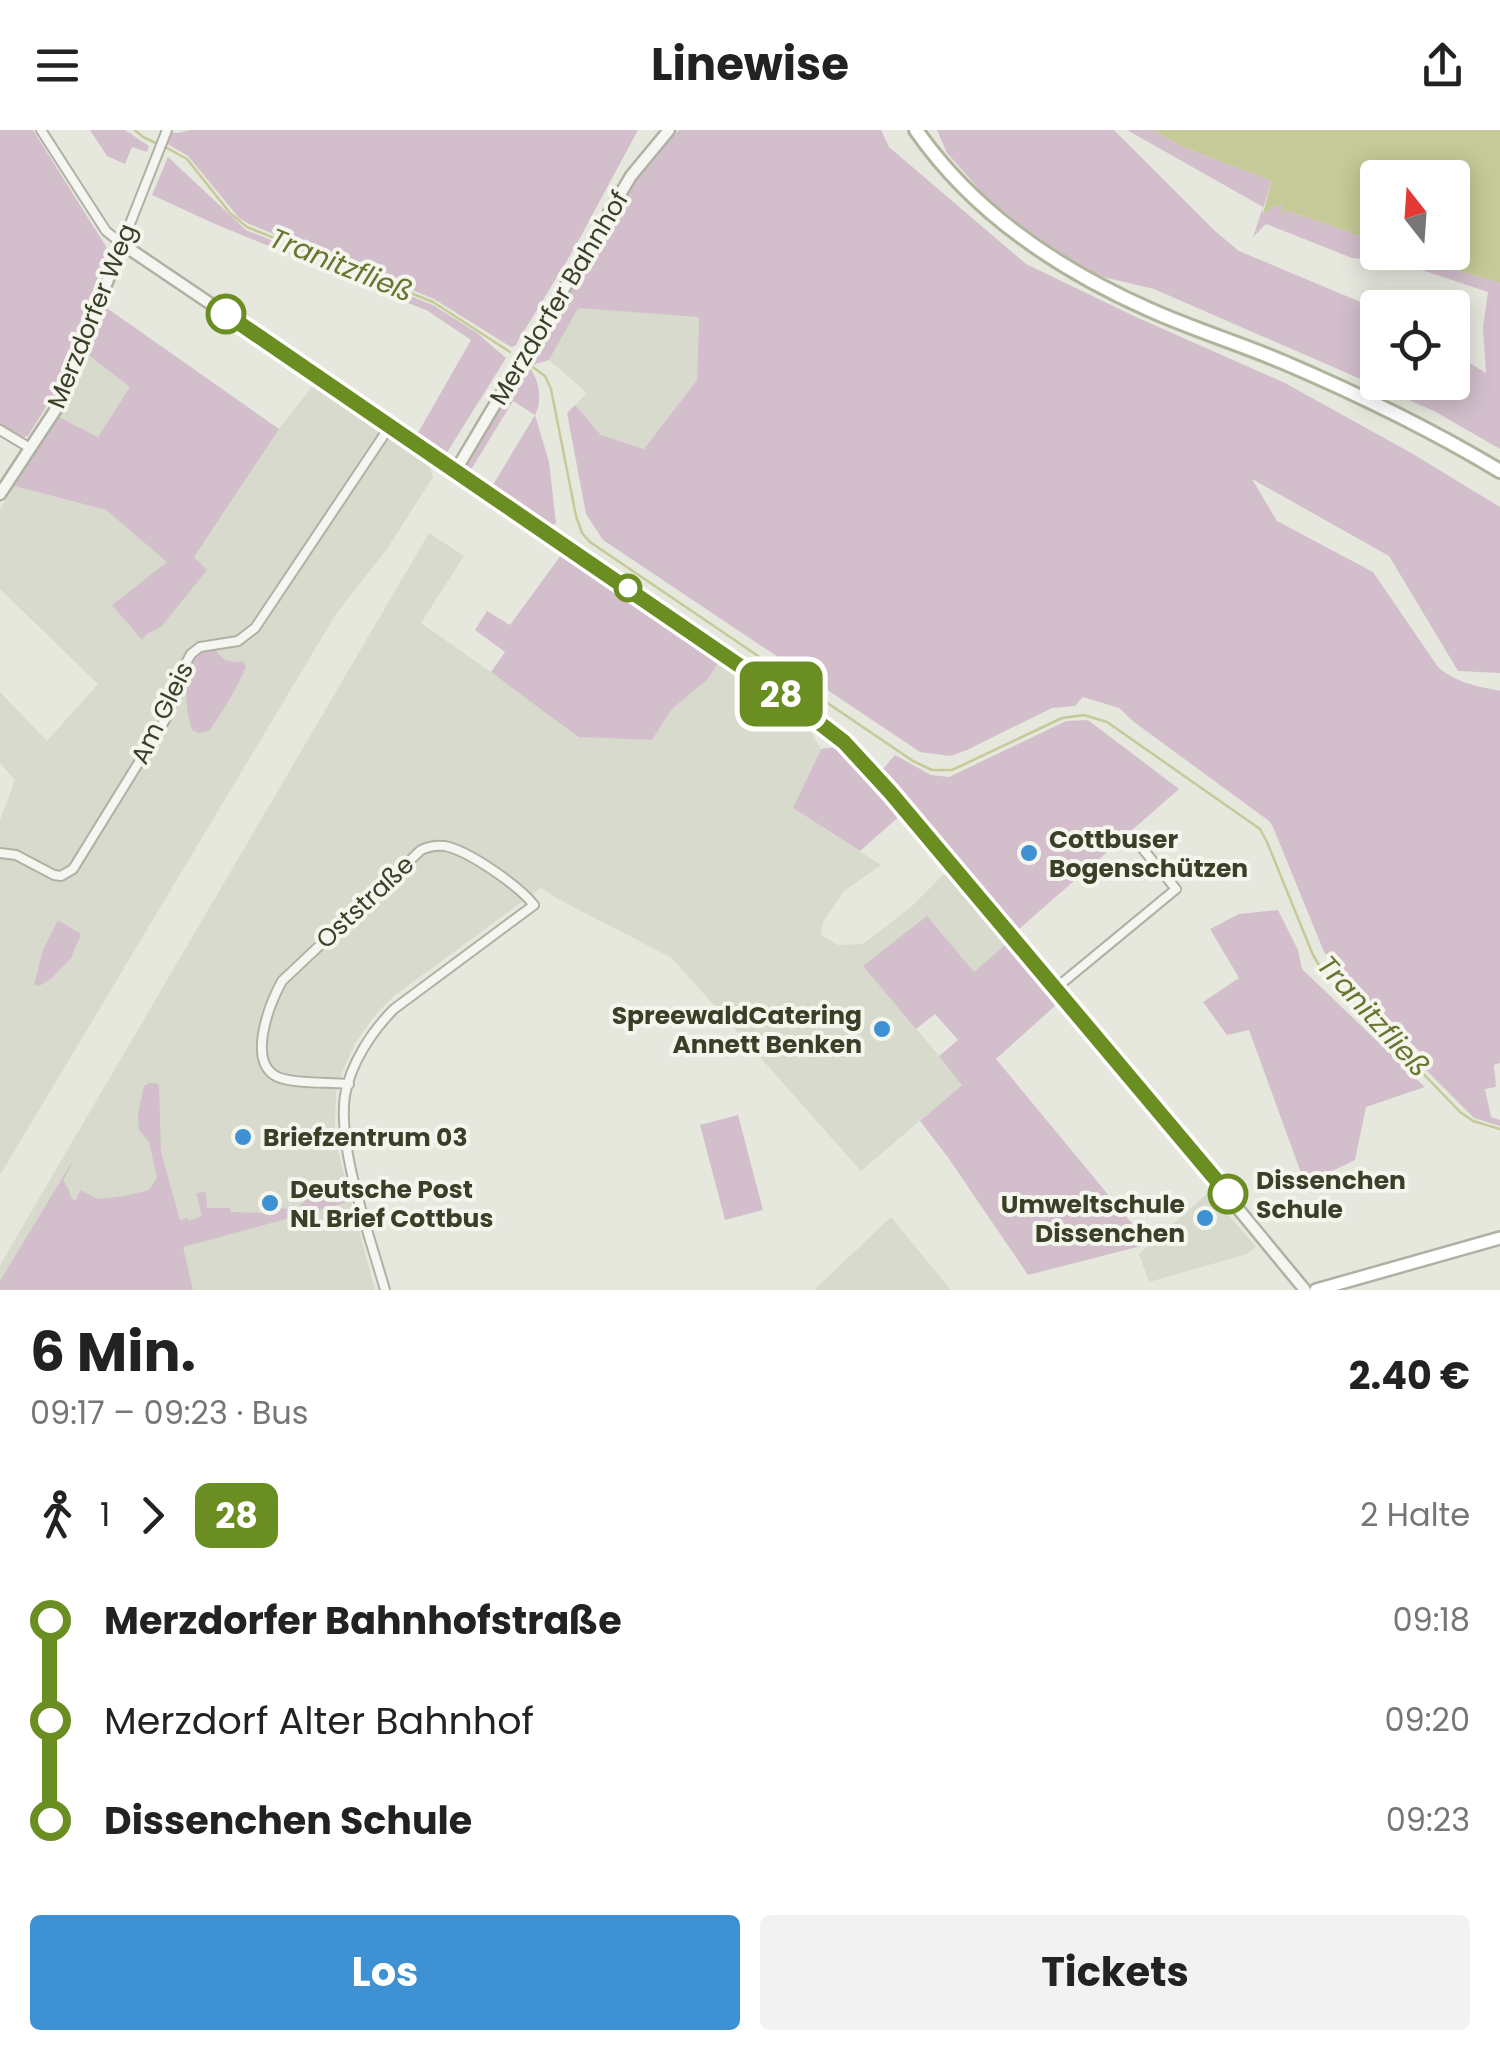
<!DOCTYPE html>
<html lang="de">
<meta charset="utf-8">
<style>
body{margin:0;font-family:Poppins,sans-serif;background:#f2f2f2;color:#222;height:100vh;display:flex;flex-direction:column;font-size:38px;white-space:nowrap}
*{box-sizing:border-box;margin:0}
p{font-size:32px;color:#767676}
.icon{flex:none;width:55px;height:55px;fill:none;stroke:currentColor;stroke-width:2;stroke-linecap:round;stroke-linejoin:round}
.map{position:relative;height:1160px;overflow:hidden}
.sheet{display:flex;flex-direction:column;background:#fff;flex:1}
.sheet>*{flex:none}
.badge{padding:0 20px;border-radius:15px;font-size:35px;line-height:65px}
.needle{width:65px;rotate:343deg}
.tools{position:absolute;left:1360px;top:30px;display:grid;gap:20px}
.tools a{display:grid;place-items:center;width:110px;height:110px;border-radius:10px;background:#fff;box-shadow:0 5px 25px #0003;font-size:50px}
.map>.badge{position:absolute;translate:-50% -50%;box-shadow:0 0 0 5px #fff}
.legs{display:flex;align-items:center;gap:15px;height:110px;padding:0 30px;font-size:32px}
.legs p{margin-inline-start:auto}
.headline{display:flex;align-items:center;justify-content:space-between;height:170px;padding:0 30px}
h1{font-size:55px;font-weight:700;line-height:75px}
.action{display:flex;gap:20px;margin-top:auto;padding:20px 30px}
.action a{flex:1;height:115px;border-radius:10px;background:#3e91d3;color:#fff;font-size:40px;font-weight:700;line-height:115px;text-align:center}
.action a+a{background:#f2f2f2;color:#222}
ul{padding:0 30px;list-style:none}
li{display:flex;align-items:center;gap:35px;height:100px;font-size:38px}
li i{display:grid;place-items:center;width:15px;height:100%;margin:0 12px;background:currentColor}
li i::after{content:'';width:25px;height:25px;margin:-12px;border:8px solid;border-radius:50%;background:#fff}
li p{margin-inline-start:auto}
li:first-child i{background:linear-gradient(#0000 50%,currentColor 0)}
li:last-child i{background:linear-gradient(currentColor 50%,#0000 0)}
header{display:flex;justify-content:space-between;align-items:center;height:130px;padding:0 30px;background:#fff;font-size:45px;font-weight:700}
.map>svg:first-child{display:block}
.built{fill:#d7dacc}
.green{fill:#d3bfcc}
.water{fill:#c5ca98}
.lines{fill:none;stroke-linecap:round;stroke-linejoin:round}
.stream{stroke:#c5ca98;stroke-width:2.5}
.minor-casing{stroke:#afb2a3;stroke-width:12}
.tertiary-casing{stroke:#afb2a3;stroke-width:15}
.secondary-casing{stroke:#afb2a3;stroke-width:16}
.primary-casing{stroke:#b0b49d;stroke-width:18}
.minor{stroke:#f5f6f1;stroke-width:8}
.tertiary{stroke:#f5f6f1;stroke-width:10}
.secondary{stroke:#fff;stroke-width:11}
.primary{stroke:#fff;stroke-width:12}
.line-1-casing{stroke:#fff;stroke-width:22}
.line-1{stroke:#6b8e23;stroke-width:15}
.stop-1-dot{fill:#fff;stroke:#6b8e23;stroke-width:5}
.poi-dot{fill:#3e91d3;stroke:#f4f6ee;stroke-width:4}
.labels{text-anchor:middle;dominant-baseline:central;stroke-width:8;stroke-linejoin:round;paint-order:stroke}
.street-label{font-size:25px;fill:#3a4027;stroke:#f4f6ee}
.poi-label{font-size:25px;font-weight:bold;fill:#3a4027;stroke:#f4f6ee;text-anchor:start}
.stop-label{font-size:25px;font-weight:bold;fill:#3a4027;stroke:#f4f6ee;text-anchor:start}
.water-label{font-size:28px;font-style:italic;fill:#6b752f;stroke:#f4f6ee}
</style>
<header><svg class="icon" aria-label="menu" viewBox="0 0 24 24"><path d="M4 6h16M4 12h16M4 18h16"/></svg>Linewise<svg class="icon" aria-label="share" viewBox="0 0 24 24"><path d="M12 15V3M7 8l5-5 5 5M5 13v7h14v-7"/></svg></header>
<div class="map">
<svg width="1500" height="1160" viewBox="0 0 1500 1160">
<rect width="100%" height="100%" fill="#e6e8de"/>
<path class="built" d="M577,178L699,186L697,250L644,319L601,305L575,275L587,263L549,230Z
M86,223L131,257L98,307L59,287Z
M315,253L428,330L433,347L387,419L336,484L0,1045V690L15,650L0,633V562L47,611L98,554L0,459V379L14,356L106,380L168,432L112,475L146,504L161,497L206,439L184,419Z
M429,403L464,426L421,493L518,561L577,607L652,610L672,579L707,550L721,529L796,578L821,619L793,678L881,735L844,761L823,792L821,805L838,815L863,814L911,777L945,743L1005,815L974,842L863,836L963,954L861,1041L672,828L558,769L541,758L394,866L376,884L355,913L343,940L336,962L335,994L336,1014L375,1160H0V1135Z
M1209,1062L1256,1117L1247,1124L1149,1152L1139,1124Z
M891,1087L951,1160H814Z"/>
<path class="green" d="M0,0H33L107,118V125L51,269L28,306L24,307L0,295Z
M90,0H125L149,16L147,22L132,17L125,34L107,26Z
M190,0H638L574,119L515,216L511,217L434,169L249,94L239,88L188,26L166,13L170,2L178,3Z
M679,0H881L889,17L1026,134L1136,187L1285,253L1413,324L1500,377V543L1458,541L1389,426L1252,349L1277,391L1373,442L1438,537C1456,553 1477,556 1500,561V933L1494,935L1496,957L1485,959L1491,987L1500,990V996L1474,988L1421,935L1427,929L1334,836L1324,822L1273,697L1269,691L1134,592L1119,578L1083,567L1075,576L1052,578L967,620L950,626L920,622L603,410L586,384L567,283L575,275L601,305L644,319L697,250L699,187L578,178L549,230L535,234L531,240C540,252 542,272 535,285L549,332L556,393L551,396L491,358L535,285L513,271L469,343L466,334L644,36Z
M937,0H1114L1216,102L1239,121L1377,179L1378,252H1452L1453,223L1486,243L1483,198L1488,162L1398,132L1352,128L1266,94L1253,107L1263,77L1127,0H1153L1181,16L1272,51L1262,82L1267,83L1273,75L1284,70L1283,81L1286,80L1377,112L1378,122L1407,123L1439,135L1500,153V319L1434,281L1154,159L1103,147L1055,123L990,72L947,23Z
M168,27L246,100L433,175L477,203L506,228L446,324L415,308L471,210L428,181L215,94L152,65Z
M104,176L279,299L194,427L207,440L161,497L147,504L142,510L112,475L167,432L106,380L14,356L59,287L98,307L130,257L86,223Z
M564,421L721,529L707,550L672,579L652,610L578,607L491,542L505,522L475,500L487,481L510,495Z
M214,518C222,530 229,534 243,531L246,537C236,560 223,581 209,601L199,603L192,600C186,582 182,549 193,532C198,523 206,521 214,518Z
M1088,590L1179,659L1019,799L882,640L895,625L931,645L949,647L1066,591Z
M843,616L902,684L860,721L793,678L821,619Z
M1278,780L1298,820L1302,839L1425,957L1366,977L1355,1030L1305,1054L1249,900L1227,905L1203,872L1239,848L1210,799L1239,784Z
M927,786L974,842L1005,815L1056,875L996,929L1149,1114L1028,1145L947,1026L920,991L962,955L939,926L958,910L935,884L916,899L863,836Z
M58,790L81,804L71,828L52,848L39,856L34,855L43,820Z
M149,953H156L159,956L161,1022L180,1090L188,1088L189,1091L202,1086L196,1063L206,1062L207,1078H230L231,1082L269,1083V1078L300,1079L301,1073H304L305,1057L340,1049L346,1051L352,1071L183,1117L193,1160H0V1151L75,1027L63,1051L68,1058L72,1069L76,1070L80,1060L98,1069L124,1066L149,1060L157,1048L149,1012L139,1000L138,984L144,956Z
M738,985L763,1080L725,1090L700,995Z"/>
<path class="water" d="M1153,0H1500V153L1439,135L1407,123L1452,122V48H1378L1377,112L1286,80L1280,87L1284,71L1279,77L1273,76L1267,83H1263L1272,51L1181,16Z"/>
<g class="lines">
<path class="stream" d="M135,0L143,7L158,14
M165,17L187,29L230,83L247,97L433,172L510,222
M534,238L545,246L551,259L576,386L582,403L590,412L913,631L932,640H952L1062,588L1084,585L1107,592L1260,699L1267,712L1313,825L1319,835L1460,982L1473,991L1500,999"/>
<defs>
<path id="minor" d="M41,0L106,101L122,114L167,0
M0,300L30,318
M0,723L16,725L54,745L61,746L73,739L165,590L179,561L186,533L191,524L200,517L238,511L255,498L390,296
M1056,858L1176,759L1132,706
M349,954C328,952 304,954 284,949C243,940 269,875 282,851L421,720C429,716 436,715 445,716C469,721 518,755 534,775L394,879C372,901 351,933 345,965C337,1019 370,1106 385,1160"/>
<path id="tertiary" d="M456,340L631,46L669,0
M0,364L58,276L122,114L560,410L791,571L844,612L891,662L1056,858L1305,1160"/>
<path id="secondary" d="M1316,1160L1500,1108"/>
<path id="primary" d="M916,0C973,82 1058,139 1148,179C1192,199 1238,213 1283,232C1358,264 1430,299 1500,341"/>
</defs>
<use href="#minor" class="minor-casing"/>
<use href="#tertiary" class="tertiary-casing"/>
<use href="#secondary" class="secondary-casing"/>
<use href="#primary" class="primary-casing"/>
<use href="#minor" class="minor"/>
<use href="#tertiary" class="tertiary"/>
<use href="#secondary" class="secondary"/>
<use href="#primary" class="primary"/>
</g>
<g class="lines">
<defs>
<path id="line-1" d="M226,184L791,571L844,612L890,662L1228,1064"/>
</defs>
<use href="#line-1" class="line-1-casing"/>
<use href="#line-1" class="line-1"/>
</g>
<g class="stop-1-dot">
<circle cx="226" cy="184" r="18"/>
<circle cx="628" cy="458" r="12"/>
<circle cx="1228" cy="1064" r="18"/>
</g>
<g class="poi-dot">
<circle cx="1029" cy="723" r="10"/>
<circle cx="882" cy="899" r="10"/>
<circle cx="243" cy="1007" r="10"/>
<circle cx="270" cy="1073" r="10"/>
<circle cx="1205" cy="1088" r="10"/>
</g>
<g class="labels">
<g class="street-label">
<text transform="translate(559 168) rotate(-59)">Merzdorfer Bahnhof</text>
<text transform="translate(92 186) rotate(-68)">Merzdorfer Weg</text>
<text transform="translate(162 583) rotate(-64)">Am Gleis</text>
<text transform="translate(365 772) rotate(-43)">Oststraße</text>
</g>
<g class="poi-label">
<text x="1049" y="709">Cottbuser<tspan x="1049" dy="29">Bogenschützen</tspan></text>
<text x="862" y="885" text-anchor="end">SpreewaldCatering<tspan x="862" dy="29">Annett Benken</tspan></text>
<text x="263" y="1007">Briefzentrum 03</text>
<text x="290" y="1059">Deutsche Post<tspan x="290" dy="29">NL Brief Cottbus</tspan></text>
<text x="1185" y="1074" text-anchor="end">Umweltschule<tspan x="1185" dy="29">Dissenchen</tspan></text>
</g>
<g class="stop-label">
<text x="1256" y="1050">Dissenchen<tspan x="1256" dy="29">Schule</tspan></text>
</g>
<g class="water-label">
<text transform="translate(341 135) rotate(22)">Tranitzfließ</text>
<text transform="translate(1373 886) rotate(48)">Tranitzfließ</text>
</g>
</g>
</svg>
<div class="tools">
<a><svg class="needle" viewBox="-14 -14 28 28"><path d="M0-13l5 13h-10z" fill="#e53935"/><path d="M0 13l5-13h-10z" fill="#767676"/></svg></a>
<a><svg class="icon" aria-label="locate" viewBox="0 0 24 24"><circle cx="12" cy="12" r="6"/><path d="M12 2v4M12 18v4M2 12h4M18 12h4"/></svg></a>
</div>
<b class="badge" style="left:781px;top:564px;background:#6b8e23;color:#fff">28</b>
</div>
<section class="sheet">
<div class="headline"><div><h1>6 Min.</h1><p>09:17 – 09:23 · Bus</p></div><b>2.40 €</b></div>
<div class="legs"><svg class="icon" aria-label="walk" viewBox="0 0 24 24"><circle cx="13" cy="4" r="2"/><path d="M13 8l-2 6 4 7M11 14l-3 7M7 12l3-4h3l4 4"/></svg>1<svg class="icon" aria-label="forward" viewBox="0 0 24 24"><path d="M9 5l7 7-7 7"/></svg><b class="badge" style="background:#6b8e23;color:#fff">28</b><p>2 Halte</p></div>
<ul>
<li><i style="color:#6b8e23"></i><b>Merzdorfer Bahnhofstraße</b><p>09:18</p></li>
<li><i style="color:#6b8e23"></i><span>Merzdorf Alter Bahnhof</span><p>09:20</p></li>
<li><i style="color:#6b8e23"></i><b>Dissenchen Schule</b><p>09:23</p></li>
</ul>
<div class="action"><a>Los</a><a>Tickets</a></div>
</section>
